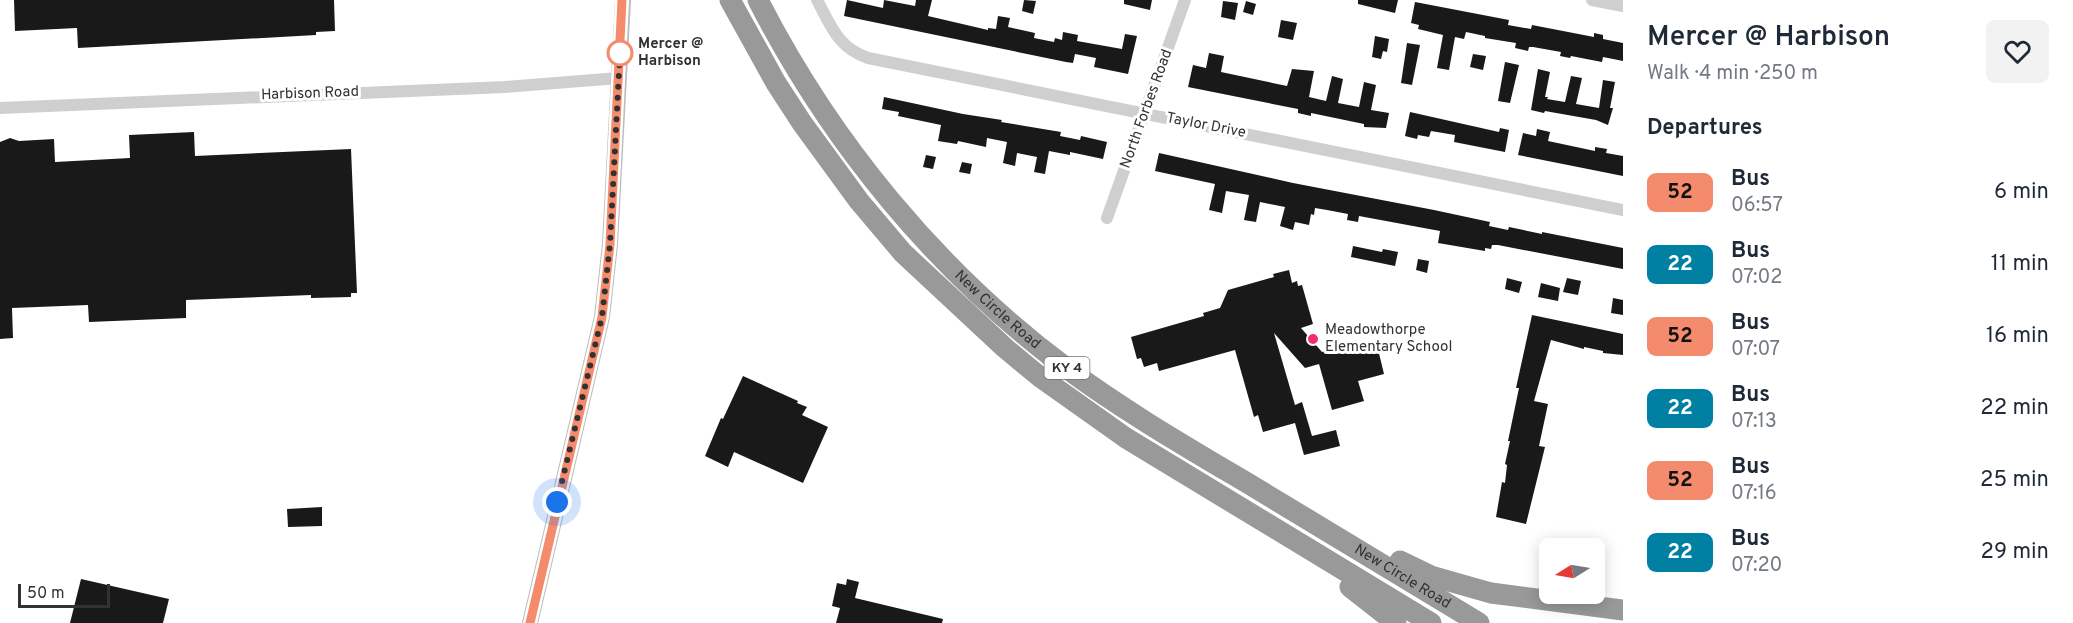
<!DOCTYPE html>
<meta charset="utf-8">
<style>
body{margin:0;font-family:Overpass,sans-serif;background:#f2f2f3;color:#1f2937;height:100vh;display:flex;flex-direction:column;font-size:22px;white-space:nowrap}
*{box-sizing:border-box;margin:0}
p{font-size:20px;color:#747a83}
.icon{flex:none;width:33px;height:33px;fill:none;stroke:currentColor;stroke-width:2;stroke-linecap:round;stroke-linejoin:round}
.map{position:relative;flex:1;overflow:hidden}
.sheet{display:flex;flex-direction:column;background:#fff;width:450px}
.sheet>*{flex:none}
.badge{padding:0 12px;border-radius:9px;font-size:21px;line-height:39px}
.needle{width:39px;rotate:259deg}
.fabs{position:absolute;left:1539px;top:538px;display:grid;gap:12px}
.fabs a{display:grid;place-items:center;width:66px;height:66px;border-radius:9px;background:#fff;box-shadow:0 3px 15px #0003;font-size:30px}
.scale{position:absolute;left:18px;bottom:15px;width:92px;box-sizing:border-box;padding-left:6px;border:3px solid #323232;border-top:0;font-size:16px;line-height:21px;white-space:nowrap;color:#323232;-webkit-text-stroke:4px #fff;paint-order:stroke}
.you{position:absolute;width:30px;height:30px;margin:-15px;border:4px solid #fff;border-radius:50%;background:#1a73e8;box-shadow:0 0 0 9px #1a73e833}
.map>.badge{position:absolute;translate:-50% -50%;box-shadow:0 0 0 3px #fff}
h2{padding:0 24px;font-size:22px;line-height:54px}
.round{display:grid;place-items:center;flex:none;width:63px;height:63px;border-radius:9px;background:#f2f2f3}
.head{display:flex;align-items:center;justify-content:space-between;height:102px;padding:0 24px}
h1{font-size:28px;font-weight:600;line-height:45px}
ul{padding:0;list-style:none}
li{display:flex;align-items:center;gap:18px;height:72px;padding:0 24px}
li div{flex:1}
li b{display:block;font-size:22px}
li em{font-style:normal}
li .badge{min-width:66px;font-weight:700;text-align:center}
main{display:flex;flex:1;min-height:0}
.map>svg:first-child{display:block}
.building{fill:#191919}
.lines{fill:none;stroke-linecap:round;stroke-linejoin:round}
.street{stroke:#cfcfcf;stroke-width:12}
.secondary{stroke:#bcbcbc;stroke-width:16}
.highway{stroke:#999;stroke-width:21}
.line-casing{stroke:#fff;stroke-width:14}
.line{stroke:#f58b6d;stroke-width:9}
.walk{stroke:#323232;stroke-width:6;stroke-dasharray:0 10.8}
.stop-dot{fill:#fff;stroke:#f58b6d;stroke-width:3}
.poi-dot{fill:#f22c73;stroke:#fff;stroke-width:2}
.labels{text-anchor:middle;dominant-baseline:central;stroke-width:6;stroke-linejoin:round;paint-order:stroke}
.shield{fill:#fff;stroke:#707070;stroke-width:1.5}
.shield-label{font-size:14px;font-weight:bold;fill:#323232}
.stop-label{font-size:15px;font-weight:bold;fill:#323232;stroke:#fff;text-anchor:start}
.street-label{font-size:15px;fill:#323232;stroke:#fff}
.poi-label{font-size:15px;fill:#323232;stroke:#fff;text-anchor:start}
</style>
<main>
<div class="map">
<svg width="1623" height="623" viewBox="0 0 1623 623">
<rect width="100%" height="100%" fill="#fff"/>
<path class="building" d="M14,0H334L335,31L316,32V35L78,48L77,28L15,31Z
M847,0L883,8L884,0L915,6L916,0H932L928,16L988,30V28L996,29L998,16L1010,18L1008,27L1035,33L1034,38L1054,42L1055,38L1062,40L1063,32L1078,35L1077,41L1122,49L1125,34L1137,36L1128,74L1094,67L1096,58L1075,54L1073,63L1066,62L844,16Z
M1024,0L1036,1L1033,14L1022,11Z
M1124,0H1152L1150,10L1124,4Z
M1358,0H1398L1395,13L1358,4Z
M1223,1L1238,3L1235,20L1221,17Z
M1246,1L1256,4L1253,15L1243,12Z
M1415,2L1509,20L1508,25L1531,29L1532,25L1594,37V33L1603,35V39L1623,43V61L1603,57L1602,62L1571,56L1570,58L1560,56L1561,52L1533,47H1529L1528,51L1515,48L1516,43L1485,38V36L1466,32L1464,39L1455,37L1449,70L1437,68L1443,35L1418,29L1419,25L1411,23Z
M1281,20L1297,23L1293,40L1278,37Z
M1375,36L1389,39L1387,52L1383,51L1381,59L1372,57Z
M1407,43L1420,45L1412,85L1401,83Z
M1209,53L1224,56L1221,72L1287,86L1292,69L1314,71L1309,97L1326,101L1332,76L1343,79L1338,103L1359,107L1364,82L1376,85L1371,110L1389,113L1386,128L1364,127V124L1311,113V116L1298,113V109L1188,87L1193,65L1206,68Z
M1473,54L1486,56L1483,70L1470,67Z
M1505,62L1519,65L1510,103L1498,101Z
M1538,69L1550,72L1545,97H1548L1547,99L1565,102L1571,76L1582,78L1576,104L1599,108L1603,80L1615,82L1610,108H1613L1608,125L1596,120L1545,111L1544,113L1531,110Z
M884,97L963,114L1002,120L1001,122L1061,132L1060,136L1080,140L1081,136L1107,142L1103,159L1070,152V155L1049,151L1045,174L1034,172L1037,157L1017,153L1015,166L1003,163L1007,142L987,138L986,147L958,141L957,144L938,141L941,125L898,116L899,112L882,109Z
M1410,112L1499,132L1500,128L1509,130L1505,152L1454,142L1455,135L1431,131L1429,137L1418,135L1417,139L1405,136Z
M1537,129L1550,132L1548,141L1595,151V147L1607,149L1606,153L1623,156V176L1518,155L1523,133L1536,136Z
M194,132L195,156L351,149L357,293H351V297L311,298V295L186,300V318L89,322L88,305L12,308L13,338L0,339V142L10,138L19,141L54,139L55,162L130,158L129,135Z
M1159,153L1293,183L1434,210L1490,222L1489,226L1508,230L1509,227L1542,234V232L1623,248V269L1498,245H1492L1491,249L1485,248V251L1438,243L1440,231L1359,216L1358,222L1347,220L1348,214L1327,210L1315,208L1314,215L1311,214L1309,225L1295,222L1293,230L1280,226L1285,207L1260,202L1256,222L1244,220L1249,195L1226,191L1222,213L1209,210L1215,184L1155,171Z
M926,155L936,157L933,169L923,167Z
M962,162L972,164L970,174L959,172Z
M1353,246L1382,252L1383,249L1398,252L1395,266L1351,257Z
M1418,259L1429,261L1427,273L1416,270Z
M1289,270L1292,283L1297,281L1298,286L1302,285L1313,324L1301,328L1322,352L1348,344L1349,349L1376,341L1384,374L1358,381L1364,401L1332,410L1319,364L1305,368L1274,333L1295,405L1302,402L1312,436L1336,430L1340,446L1304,455L1295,423L1263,432L1258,415L1254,417L1235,350L1159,371L1157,363L1144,367L1141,358L1137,359L1131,337L1204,316L1203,313L1220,308L1228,290L1274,277L1273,274Z
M1507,278L1522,282L1519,293L1505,289Z
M1567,278L1581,281L1578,295L1563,292Z
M1541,283L1560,288L1558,301L1538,297Z
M1613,298L1623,300V315L1611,313Z
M1532,315L1623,334V355L1603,353V351L1584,347V349L1551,340L1534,401L1548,404L1539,446L1545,447L1526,524L1496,517L1502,482L1505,483L1507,465L1505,464L1510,441H1508L1519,388H1516Z
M743,376L798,401L797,403L807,407L802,415L828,427L803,483L734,452L728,467L705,456L721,418L723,419Z
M322,507V526L288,527L287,509Z
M81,579L169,599L163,623H70Z
M847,579L859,582L855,598L943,619L942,623H836L840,608L832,606L837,583L846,585Z"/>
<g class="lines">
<path class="street" d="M817,0C831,26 838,48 868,58L1623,210
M1592,0L1623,6
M0,108L505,87L619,78
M1107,218L1185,0"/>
<path class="secondary" d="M530,623L602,317L610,244L623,0"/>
<g class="highway">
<path d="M730,0L776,83L802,123L859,201L903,253L1005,348L1040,377L1126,438L1431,623"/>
<path id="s1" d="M758,0C831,143 936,270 1065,367C1124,411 1190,449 1254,487C1329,532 1404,578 1479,623"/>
<path d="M1400,561L1431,576L1491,593L1623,610"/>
<path d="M1350,587L1396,623"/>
</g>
</g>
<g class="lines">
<defs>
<path id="line" d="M530,623L602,317L610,244L622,0"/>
</defs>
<use href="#line" class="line-casing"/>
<use href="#line" class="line"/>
<path class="walk" d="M557,502L602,317L610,244L620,53"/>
</g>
<circle class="stop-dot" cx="620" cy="53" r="12"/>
<circle class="poi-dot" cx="1313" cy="339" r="6"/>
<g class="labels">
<rect class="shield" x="1044.5" y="357" width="45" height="22" rx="4.5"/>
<g class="shield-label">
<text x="1067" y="368">KY 4</text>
</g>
<g class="stop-label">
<text x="638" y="44">Mercer @<tspan x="638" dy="17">Harbison</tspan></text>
</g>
<g class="street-label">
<text transform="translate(310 94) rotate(-2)">Harbison Road</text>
<text transform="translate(1147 109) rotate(-70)">North Forbes Road</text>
<text transform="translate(1206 126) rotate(11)">Taylor Drive</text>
<text stroke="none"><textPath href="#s1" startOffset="394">New Circle Road</textPath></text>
<text stroke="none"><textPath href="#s1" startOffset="880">New Circle Road</textPath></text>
</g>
<g class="poi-label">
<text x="1325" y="330">Meadowthorpe<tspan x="1325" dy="17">Elementary School</tspan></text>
</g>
</g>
</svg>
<div class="fabs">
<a><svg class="needle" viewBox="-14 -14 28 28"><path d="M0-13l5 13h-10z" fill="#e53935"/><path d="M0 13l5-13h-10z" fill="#747a83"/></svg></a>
</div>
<div class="scale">50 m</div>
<div class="you" style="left:557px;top:502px"></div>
</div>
<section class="sheet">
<div class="head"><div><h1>Mercer @ Harbison</h1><p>Walk · 4 min · 250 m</p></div><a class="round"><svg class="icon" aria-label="heart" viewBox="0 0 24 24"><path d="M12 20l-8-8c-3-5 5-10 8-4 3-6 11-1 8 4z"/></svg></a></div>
<h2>Departures</h2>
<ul>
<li><span class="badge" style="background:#f58b6d;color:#111">52</span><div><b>Bus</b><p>06:57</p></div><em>6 min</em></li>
<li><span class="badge" style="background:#0081a4;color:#fff">22</span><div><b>Bus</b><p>07:02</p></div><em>11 min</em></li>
<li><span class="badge" style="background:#f58b6d;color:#111">52</span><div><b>Bus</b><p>07:07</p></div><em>16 min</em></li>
<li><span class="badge" style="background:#0081a4;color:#fff">22</span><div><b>Bus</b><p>07:13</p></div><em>22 min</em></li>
<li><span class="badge" style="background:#f58b6d;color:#111">52</span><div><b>Bus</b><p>07:16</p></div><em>25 min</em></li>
<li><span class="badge" style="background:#0081a4;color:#fff">22</span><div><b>Bus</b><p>07:20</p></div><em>29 min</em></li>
</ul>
</section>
</main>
